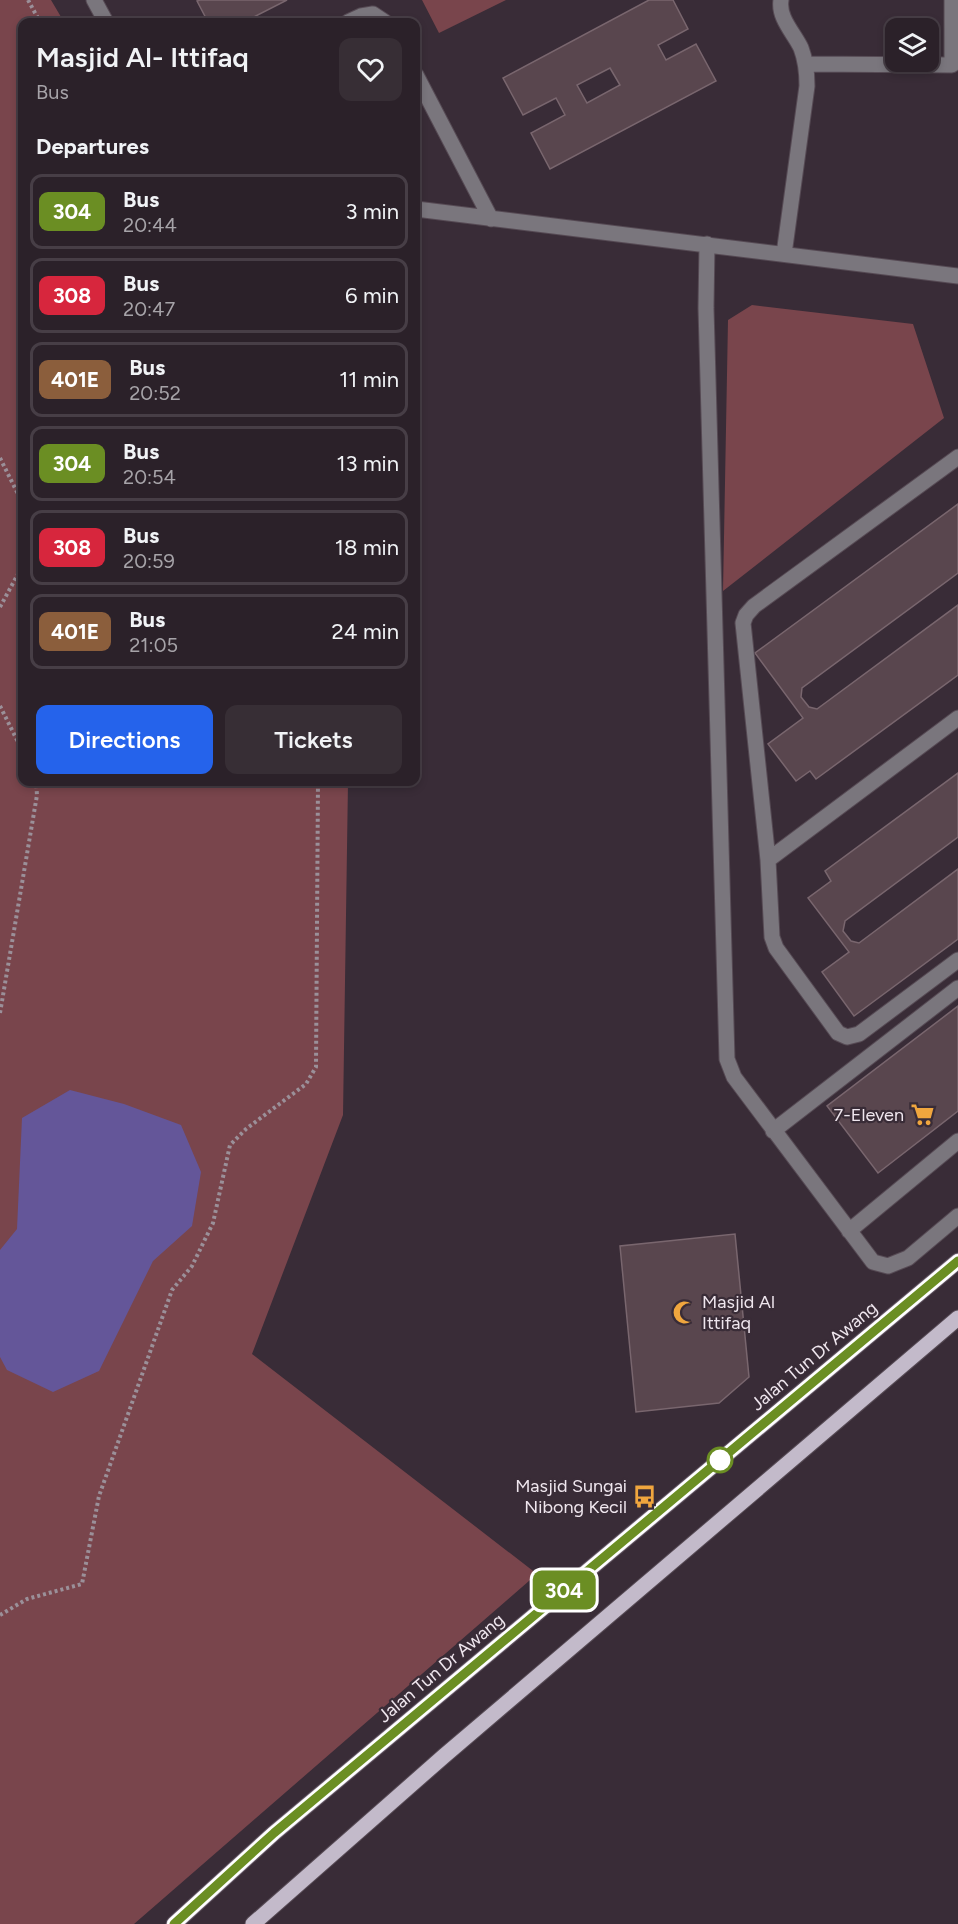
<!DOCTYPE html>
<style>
body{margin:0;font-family:Figtree,sans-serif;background:#372e35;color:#f1f3f6;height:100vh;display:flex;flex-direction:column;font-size:22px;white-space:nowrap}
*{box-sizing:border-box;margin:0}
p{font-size:20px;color:#a6a3a8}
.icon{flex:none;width:33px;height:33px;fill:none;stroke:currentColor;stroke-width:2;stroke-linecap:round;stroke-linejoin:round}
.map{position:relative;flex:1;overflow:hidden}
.drawer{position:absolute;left:18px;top:18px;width:402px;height:768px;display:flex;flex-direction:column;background:#2b2129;border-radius:12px;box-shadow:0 3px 9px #0003,0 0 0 2px #473e46}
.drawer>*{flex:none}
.badge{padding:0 12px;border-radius:9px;font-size:21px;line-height:39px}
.fabs{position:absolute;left:885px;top:18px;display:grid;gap:12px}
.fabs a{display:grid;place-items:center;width:54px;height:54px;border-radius:12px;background:#2b2129;box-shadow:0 3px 9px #0003,0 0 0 2px #473e46;font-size:30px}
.map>.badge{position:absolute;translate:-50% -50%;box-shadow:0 0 0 3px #fff}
h2{padding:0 18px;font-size:22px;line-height:54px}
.round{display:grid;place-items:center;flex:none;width:63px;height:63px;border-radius:12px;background:#372e35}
.head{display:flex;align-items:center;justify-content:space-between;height:102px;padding:0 18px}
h1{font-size:28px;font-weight:600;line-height:45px}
.action{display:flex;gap:12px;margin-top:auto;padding:12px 18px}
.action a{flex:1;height:69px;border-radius:12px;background:#2563eb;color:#fff;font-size:24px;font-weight:600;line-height:69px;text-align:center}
.action a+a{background:#372e35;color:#f1f3f6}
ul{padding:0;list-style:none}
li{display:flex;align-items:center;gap:18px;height:75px;margin:0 12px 9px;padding:0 6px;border:3px solid #473e46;border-radius:12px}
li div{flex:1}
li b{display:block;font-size:22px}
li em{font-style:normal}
li .badge{min-width:66px;font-weight:700;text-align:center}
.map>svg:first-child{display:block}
.green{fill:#79454c}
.water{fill:#645699}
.building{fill:#59464e;stroke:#79666e;stroke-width:1.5;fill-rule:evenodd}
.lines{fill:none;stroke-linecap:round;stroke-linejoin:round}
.minor-casing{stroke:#564a54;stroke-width:17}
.major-casing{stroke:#564a54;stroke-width:17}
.path{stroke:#9b9099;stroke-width:4;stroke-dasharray:3 3;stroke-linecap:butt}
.minor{stroke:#7a767d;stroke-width:15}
.major{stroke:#c3baca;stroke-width:15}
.line-casing{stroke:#fff;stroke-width:14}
.line{stroke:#6b8e23;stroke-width:9}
.stop-dot{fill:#fff;stroke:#6b8e23;stroke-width:3}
.labels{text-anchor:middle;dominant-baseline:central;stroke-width:4.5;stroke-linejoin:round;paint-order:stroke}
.poi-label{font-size:18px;fill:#efe6ee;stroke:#392c37;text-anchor:end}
.street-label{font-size:18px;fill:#efe6ee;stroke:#392c37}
</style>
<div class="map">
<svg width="958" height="1924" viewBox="0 0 958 1924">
<rect width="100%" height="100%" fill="#392c37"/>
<path class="green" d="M0,0H51L64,22H22V782H348L343,1115L252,1354L537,1574L134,1924H0Z
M422,0H506L439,33Z
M752,305L913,324L944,418L723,591L728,320Z"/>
<path class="water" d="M70,1090L124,1104L181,1125L201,1172L192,1226L153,1261L99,1371L53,1392L7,1370L0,1357V1250L17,1229L22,1118Z"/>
<path class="building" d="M200,0H287L244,22H208L197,1Z
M649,0H673L688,29L658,45L666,60L696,44L716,81L550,169L531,133L565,115L556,98L523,115L503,78ZM610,68L620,85L587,103L577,85Z
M958,504V573L802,688L801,697L809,707L817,709L958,605V675L816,779L810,771L796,781L768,744L803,718L755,653Z
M958,773V837L845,921L843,931L851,941L859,943L958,869V939L854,1016L822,972L849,952L808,898L831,881L825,871Z
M958,1006V1111L878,1173L827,1106Z
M735,1234L749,1377L719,1403L636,1412L620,1246Z"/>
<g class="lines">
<defs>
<path id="minor" d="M94,0L106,22
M781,0C778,18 794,33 801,48C806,61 807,73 807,86L784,254
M348,22L361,16L373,14L385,22
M806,64L952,65V0
M416,75L491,219
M416,209L958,276
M707,244L706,308L727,1059L734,1077L873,1262L888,1266L908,1258L958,1216
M958,457L754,606L746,615L743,623L768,860L772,937L776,948L838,1033L847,1037L859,1034L958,960
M768,860L958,718
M773,1131L958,988
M849,1231L958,1141"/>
<path id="major" d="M174,1924L274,1833L958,1261
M253,1924L444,1756L958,1318"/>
</defs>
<use href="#minor" class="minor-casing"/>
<use href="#major" class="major-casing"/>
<path class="path" d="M28,0L40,22
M0,458L22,502
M0,607L18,574L22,556
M0,706L22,750
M0,1013L37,795L36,782
M0,1615L27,1599L82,1584L99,1496L172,1290L192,1266L213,1223L230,1145L246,1129L306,1084L316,1067L318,782"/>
<use href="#minor" class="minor"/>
<use href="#major" class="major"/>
</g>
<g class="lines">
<defs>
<path id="line" d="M174,1924L274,1833L958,1261"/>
</defs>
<use href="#line" class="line-casing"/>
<use href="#line" class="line"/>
</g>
<defs>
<symbol id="supermarket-bare" viewBox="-9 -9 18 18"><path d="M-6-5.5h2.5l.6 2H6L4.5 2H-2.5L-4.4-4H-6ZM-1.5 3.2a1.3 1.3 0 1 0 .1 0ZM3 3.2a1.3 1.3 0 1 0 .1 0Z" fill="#f0a63e" stroke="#392c37" stroke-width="2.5" paint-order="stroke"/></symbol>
<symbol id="mosque-bare" viewBox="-9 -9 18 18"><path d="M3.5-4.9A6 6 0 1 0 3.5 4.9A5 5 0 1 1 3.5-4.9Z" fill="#f0a63e" stroke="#392c37" stroke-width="2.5" paint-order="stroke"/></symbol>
<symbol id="bus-bare" viewBox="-9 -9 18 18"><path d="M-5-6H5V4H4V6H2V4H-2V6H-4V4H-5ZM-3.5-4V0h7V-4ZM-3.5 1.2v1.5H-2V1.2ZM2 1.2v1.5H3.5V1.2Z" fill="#f0a63e" stroke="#392c37" stroke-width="2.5" paint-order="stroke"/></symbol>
</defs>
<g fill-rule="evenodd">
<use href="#supermarket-bare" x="906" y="1098" width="33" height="33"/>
<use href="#mosque-bare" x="668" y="1296" width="33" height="33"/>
<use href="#bus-bare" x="628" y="1480" width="33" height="33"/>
</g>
<circle class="stop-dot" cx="720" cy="1460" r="12"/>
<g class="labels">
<g class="poi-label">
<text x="904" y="1115">7-Eleven</text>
<text x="702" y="1302" text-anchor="start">Masjid Al<tspan x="702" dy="21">Ittifaq</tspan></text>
<text x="627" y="1486">Masjid Sungai<tspan x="627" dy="21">Nibong Kecil</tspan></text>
</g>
<g class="street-label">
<text transform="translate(814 1356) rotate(-40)">Jalan Tun Dr Awang</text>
<text transform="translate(441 1668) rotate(-40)">Jalan Tun Dr Awang</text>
</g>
</g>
</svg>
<div class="fabs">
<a><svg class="icon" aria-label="layers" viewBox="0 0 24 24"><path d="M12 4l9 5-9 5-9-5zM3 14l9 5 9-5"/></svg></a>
</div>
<b class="badge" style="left:564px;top:1590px;background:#6b8e23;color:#fff">304</b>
<section class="drawer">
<div class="head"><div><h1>Masjid Al- Ittifaq</h1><p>Bus</p></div><a class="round"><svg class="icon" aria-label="heart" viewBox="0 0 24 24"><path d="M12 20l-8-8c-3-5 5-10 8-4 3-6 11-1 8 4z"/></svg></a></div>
<h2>Departures</h2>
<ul>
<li><span class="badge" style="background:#6b8e23;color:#fff">304</span><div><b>Bus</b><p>20:44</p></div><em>3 min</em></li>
<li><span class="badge" style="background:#d7263d;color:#fff">308</span><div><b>Bus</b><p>20:47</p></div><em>6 min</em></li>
<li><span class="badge" style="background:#8b5e3c;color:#fff">401E</span><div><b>Bus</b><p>20:52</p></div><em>11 min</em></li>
<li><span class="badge" style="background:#6b8e23;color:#fff">304</span><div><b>Bus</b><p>20:54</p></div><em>13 min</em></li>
<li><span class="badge" style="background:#d7263d;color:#fff">308</span><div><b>Bus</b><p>20:59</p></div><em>18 min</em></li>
<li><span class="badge" style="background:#8b5e3c;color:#fff">401E</span><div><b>Bus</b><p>21:05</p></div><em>24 min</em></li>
</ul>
<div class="action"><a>Directions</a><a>Tickets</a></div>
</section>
</div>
